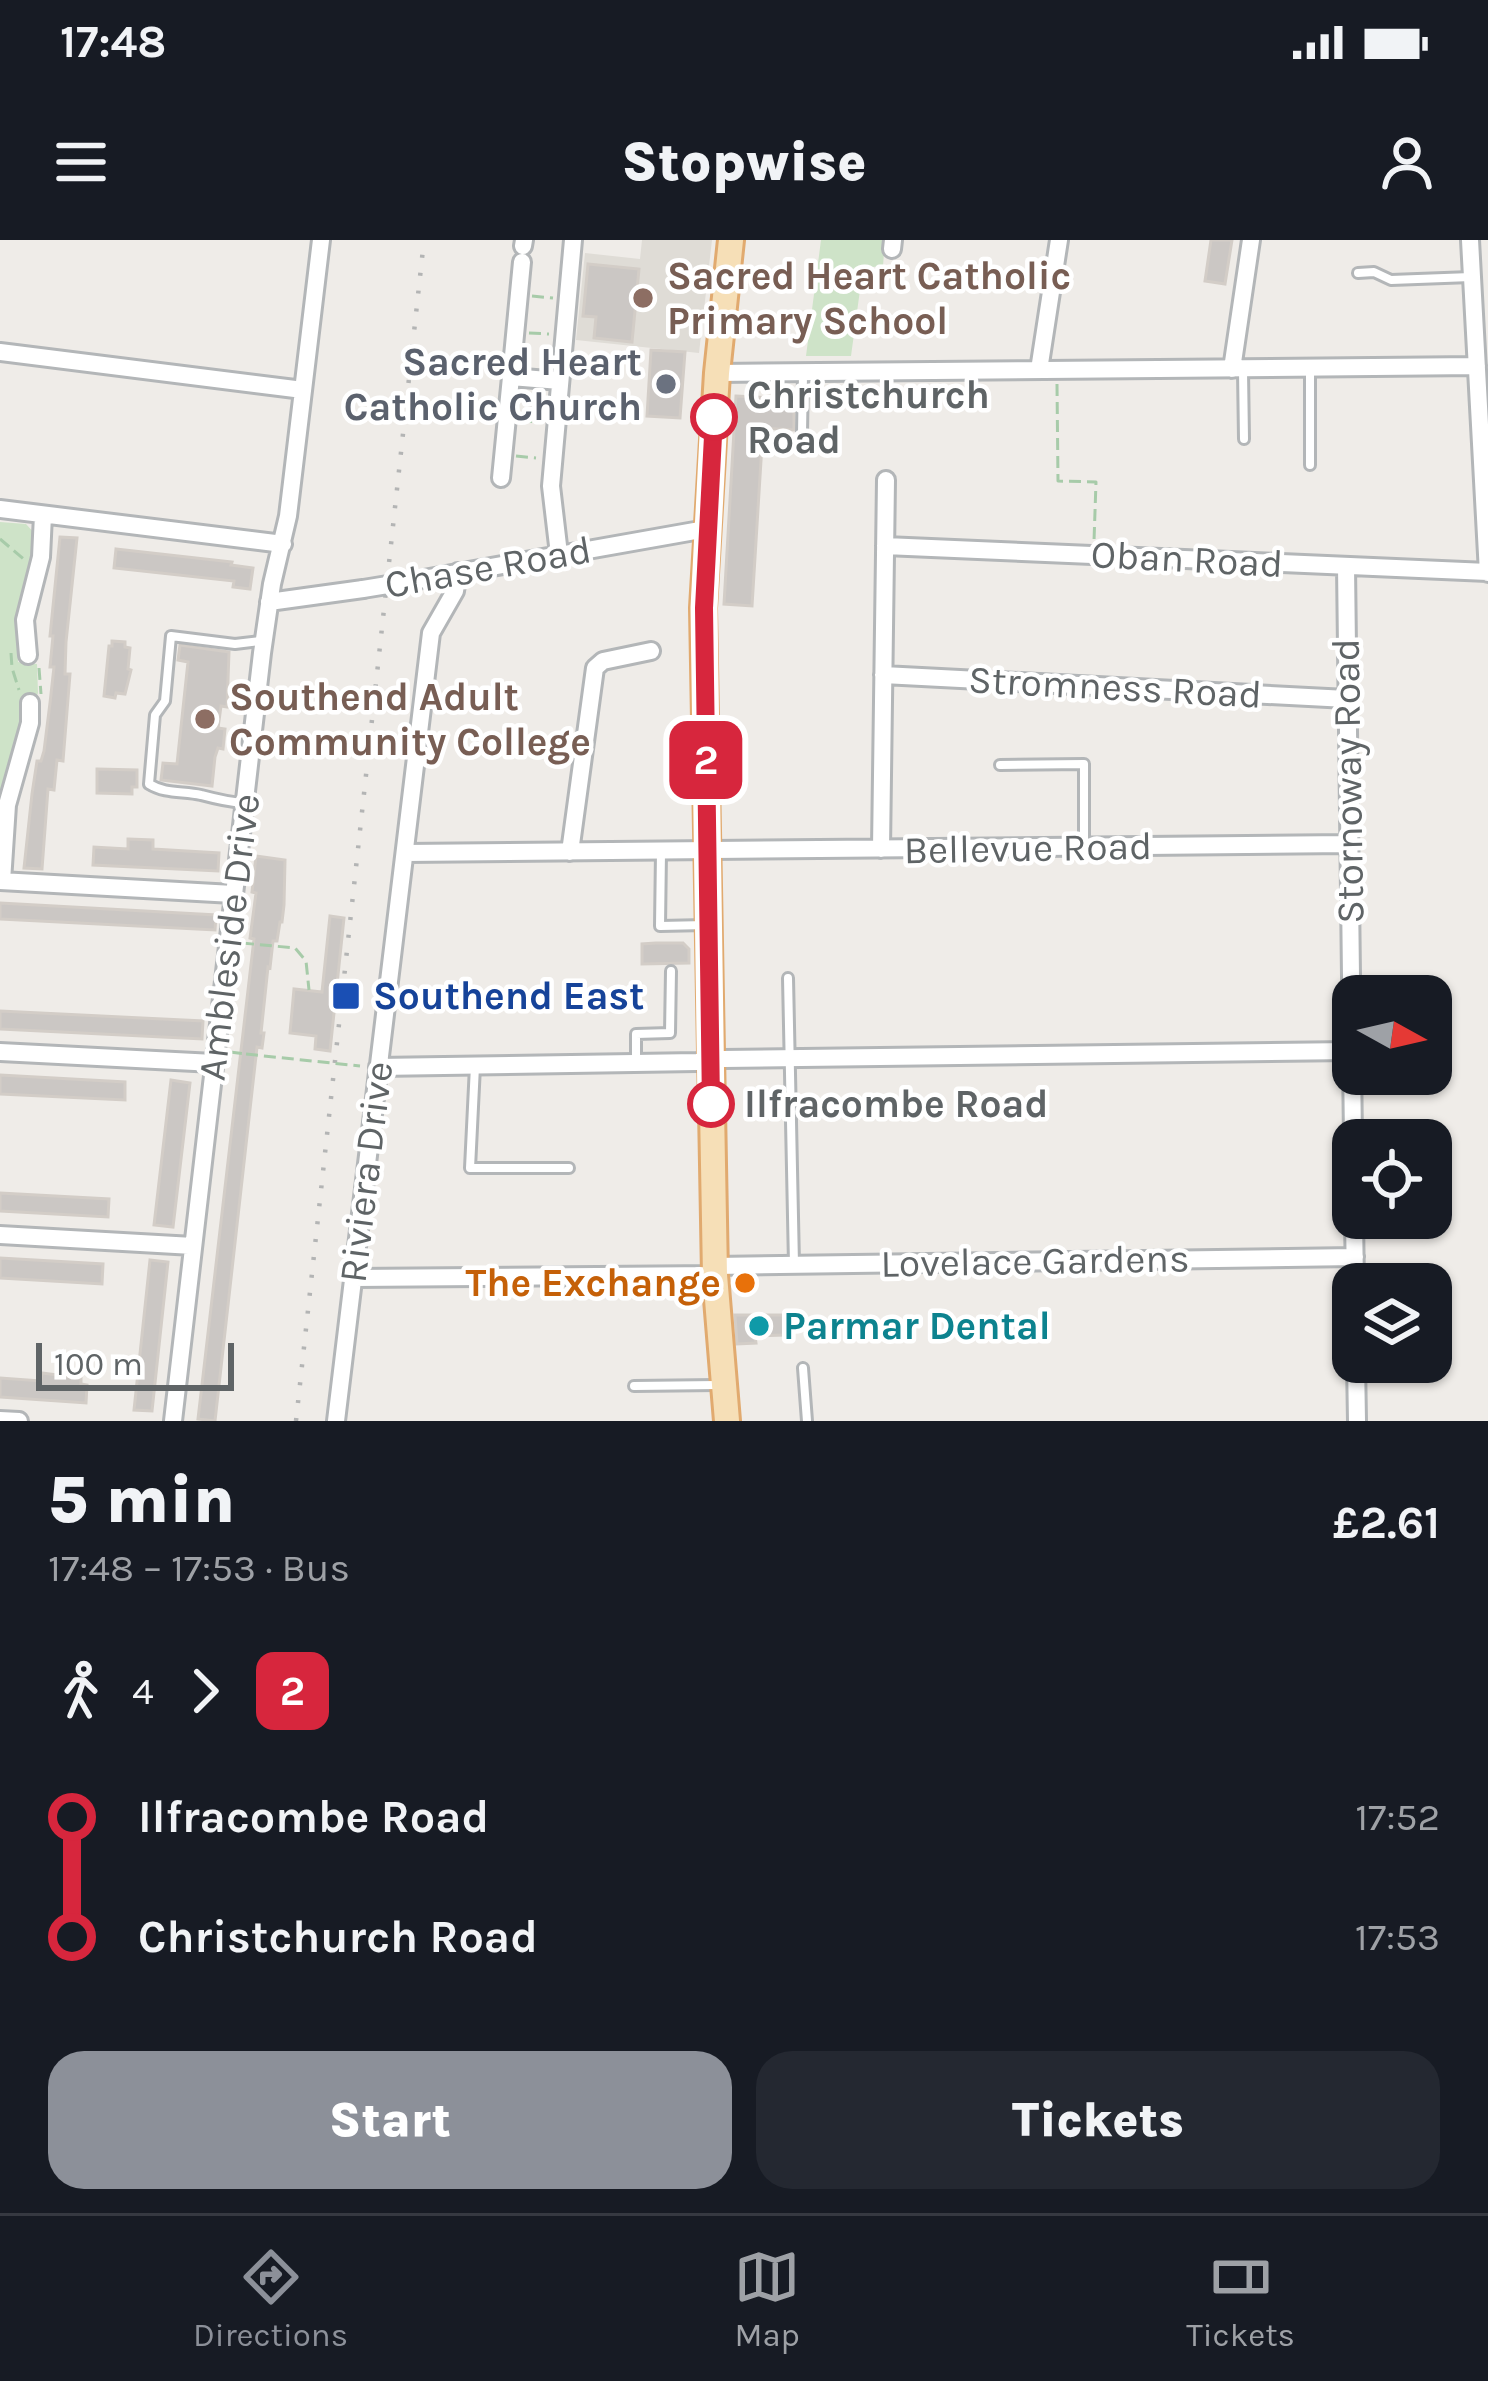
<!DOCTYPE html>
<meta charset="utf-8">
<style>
body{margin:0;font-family:Karla,sans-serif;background:#242831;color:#f1f3f6;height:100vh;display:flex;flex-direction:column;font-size:45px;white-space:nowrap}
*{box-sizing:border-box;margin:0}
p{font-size:39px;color:#9ea1a6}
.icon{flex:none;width:66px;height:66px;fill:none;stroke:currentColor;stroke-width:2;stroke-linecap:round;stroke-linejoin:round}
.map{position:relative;height:1181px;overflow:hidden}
.drawer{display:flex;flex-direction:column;background:#171b24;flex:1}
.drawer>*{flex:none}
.badge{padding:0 24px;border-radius:18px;font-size:42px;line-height:78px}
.needle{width:78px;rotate:98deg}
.fabs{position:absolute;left:1332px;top:735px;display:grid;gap:24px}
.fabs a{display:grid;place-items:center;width:120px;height:120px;border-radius:24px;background:#171b24;box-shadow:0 3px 9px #0004;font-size:60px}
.scale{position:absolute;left:36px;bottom:30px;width:198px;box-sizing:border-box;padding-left:12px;border:6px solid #5f6466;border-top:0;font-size:33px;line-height:42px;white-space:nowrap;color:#5f6466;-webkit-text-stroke:9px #fff;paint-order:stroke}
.map>.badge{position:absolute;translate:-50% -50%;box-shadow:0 0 0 6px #fff}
.legs{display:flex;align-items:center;gap:18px;height:132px;padding:0 48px;font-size:39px}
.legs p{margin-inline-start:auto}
.headline{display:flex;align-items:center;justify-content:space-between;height:204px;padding:0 48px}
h1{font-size:66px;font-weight:800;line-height:90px}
.button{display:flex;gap:24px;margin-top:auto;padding:24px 48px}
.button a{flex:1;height:138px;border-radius:36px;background:#8c9099;color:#fff;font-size:48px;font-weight:800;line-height:138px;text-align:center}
.button a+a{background:#242831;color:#f1f3f6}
ul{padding:0 48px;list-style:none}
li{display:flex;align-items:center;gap:42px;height:120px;font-size:45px}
li i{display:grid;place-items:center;width:18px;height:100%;margin:0 15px;background:currentColor}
li i::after{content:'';width:30px;height:30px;margin:-15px;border:9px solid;border-radius:50%;background:#171b24}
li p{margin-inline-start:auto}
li:first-child i{background:linear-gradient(#0000 50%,currentColor 0)}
li:last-child i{background:linear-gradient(currentColor 50%,#0000 0)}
.status{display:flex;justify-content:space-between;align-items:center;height:84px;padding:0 60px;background:#171b24;direction:ltr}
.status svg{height:33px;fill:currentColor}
header{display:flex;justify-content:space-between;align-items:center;height:156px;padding:0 48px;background:#171b24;font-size:54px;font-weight:800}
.tabs{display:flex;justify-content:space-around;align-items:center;height:168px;border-top:3px solid #363941;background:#171b24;font-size:33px;color:#9ea1a6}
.tabs a{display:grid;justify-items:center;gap:6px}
.tabs .selected{color:#8c9099}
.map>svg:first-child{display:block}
.education{fill:#dfdcd6}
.green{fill:#cee3c8}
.building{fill:#cbc7c4;stroke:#d3cdc7;stroke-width:3}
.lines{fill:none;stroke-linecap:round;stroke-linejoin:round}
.lane-casing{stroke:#b3b6b8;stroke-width:14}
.street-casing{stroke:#b3b6b8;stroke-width:22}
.primary-casing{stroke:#e1aa6f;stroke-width:30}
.path{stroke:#a7cba9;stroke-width:3;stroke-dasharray:12 6;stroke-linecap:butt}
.lane{stroke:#fff;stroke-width:8}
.street{stroke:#fff;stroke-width:16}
.primary{stroke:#f6dfb7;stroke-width:24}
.rail{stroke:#b3b4b4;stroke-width:4.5;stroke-dasharray:3 15;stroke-linecap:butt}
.street-bridge-casing{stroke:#b3b6b8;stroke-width:22;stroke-linecap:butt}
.path-bridge{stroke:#a7cba9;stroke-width:3;stroke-dasharray:12 6;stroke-linecap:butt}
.street-bridge{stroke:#fff;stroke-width:16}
.line-1-casing{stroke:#fff;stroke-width:27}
.line-1{stroke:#d7263d;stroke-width:18}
.education-dot{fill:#8d6e63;stroke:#fff;stroke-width:4.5}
.worship-dot{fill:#6b7280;stroke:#fff;stroke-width:4.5}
.stop-1-dot{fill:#fff;stroke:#d7263d;stroke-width:6}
.transit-dot{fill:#1a4fb4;stroke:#fff;stroke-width:4.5}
.food-dot{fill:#e8710a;stroke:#fff;stroke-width:4.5}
.culture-dot{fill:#0f9aa8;stroke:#fff;stroke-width:4.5}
.labels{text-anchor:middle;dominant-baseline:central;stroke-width:9;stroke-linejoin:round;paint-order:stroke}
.education-label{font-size:39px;font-weight:bold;fill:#785e54;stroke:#fff;text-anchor:start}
.worship-label{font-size:39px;font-weight:bold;fill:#5b616d;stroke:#fff;text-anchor:end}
.stop-label{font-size:39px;font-weight:bold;fill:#5f6466;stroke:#fff;text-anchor:start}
.street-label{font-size:39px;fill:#5f6466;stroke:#fff}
.transit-label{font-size:39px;font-weight:bold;fill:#164399;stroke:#fff;text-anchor:start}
.food-label{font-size:39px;font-weight:bold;fill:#c56008;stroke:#fff;text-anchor:end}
.culture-label{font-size:39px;font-weight:bold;fill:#0d838f;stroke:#fff;text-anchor:start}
</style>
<div class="status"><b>17:48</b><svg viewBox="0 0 49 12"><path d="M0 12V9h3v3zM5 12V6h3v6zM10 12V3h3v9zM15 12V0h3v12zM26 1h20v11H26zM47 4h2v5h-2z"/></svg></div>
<header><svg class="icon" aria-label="menu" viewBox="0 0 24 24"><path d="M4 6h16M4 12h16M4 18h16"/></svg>Stopwise<svg class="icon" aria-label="person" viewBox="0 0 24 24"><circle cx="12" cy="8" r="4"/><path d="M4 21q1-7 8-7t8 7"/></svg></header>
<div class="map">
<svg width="1488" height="1181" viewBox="0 0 1488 1181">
<rect width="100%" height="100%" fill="#efece8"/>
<path class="education" d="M642,0H712L699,113L576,100L585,13L640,19Z"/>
<path class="green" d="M821,0H885L883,26L863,28L851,116H806Z
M0,282L26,284L36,295L19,378L18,422L37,424L38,453L25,485L5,552H0Z"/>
<path class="building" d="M1211,0H1232L1225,44L1205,41Z
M588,24L639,29L632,102L594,98L596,77L583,76Z
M651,110L685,112L680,178L647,176Z
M736,156L794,159V190L763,188L752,366L724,364Z
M60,297L77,298L66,402L65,434H70L63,521L57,520L54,550L48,549L42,629L24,628L32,554L37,521H41L44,511L50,463L54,427H50L53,396H50Z
M116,309L232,322L231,325L253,328L250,349L233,347L234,341L114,328Z
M112,401L125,402V407L130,408L128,429L131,430L125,454L116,453L115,458L104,456L109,406H112Z
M180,405L229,412L227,467L221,466L218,488L225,489L223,509L218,508L215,517L212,546L161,540L163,523L177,524L188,422L178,420Z
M97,529L137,530V547H132V554L97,553Z
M128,599L153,600V609L219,613L218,631L93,625L94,607L128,609Z
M256,616L285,620L284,665L282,682H280L277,701H273L270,728L268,727L261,793H264L262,808L257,807L215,1181L198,1179L254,699L250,698L256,653L252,652Z
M0,663L216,675L215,690L0,679Z
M330,676L344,678L330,811L315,809L316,796L290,793L294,749L322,752Z
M656,703H683L689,709V723L642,724V704Z
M0,771L203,781L202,799L0,789Z
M0,835L125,842V860L0,854Z
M171,840L190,843L173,987L154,985Z
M0,953L109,959L108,977L0,971Z
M0,1018L103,1024L102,1044L0,1038Z
M150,1020L168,1022L152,1171L134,1170Z
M735,1075H783L784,1095L755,1096L756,1103L737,1104Z
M42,1133L81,1138V1144L87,1145L86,1163L0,1157V1138L41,1141Z"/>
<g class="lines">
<defs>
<path id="lane" d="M1358,33L1374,32L1391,40L1471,37
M1243,131L1244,199
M802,193L803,135
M1310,225V129
M1000,525L1084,524V605
M243,563C227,562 216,559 201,555C183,551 165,554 149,544L155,475L165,461L171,396L235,404L260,401
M661,612L660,686L706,685
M788,738L794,1024
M636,821V794L670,793L671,731
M475,826L470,928H569
M803,1128L807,1181
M634,1146L717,1145"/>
<path id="street" d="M1470,0L1488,333
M523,6L524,0
M892,9L893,0
M0,112L303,150
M1232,129L1251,0
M1039,130L1059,0
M717,133L1477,126
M511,137L522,22
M501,238L511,137L560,141
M0,269L283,304
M885,306L1488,332
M559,314L551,246L573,0
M1346,326L1353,900
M418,340L706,289
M269,362L363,349
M28,415L25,380L41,317L43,275
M883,435L1347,459
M881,609L886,240
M570,612L595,428L603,421L651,411
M405,613L1349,604
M0,641L233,654
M2,641L7,565L30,483V463
M0,812L214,823
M378,827L697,822L723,819L1352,811
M1354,978L1355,1044
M0,995L193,1006
M715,1026L1355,1017
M354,1038L715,1035
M1356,1122L1357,1181
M0,1180L19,1181
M173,1181L262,413L272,344L288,276L321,0
M336,1181L431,393L455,351L458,332"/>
<path id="primary" d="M727,1181L715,1035L703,368L717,133L731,0"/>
</defs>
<use href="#lane" class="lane-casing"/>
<use href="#street" class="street-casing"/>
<use href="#primary" class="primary-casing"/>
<path class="path" d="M532,56L553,58
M529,93L549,94
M1057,144L1058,241L1096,242L1094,301
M520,181L540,182
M516,216L536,218
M0,299L26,321
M11,413L12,428L19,450
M39,428L41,454
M242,703L295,708L306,721L309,750
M230,812L246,814"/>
<use href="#lane" class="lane"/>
<use href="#street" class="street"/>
<use href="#primary" class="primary"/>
<path class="rail" d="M296,1181L424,0"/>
<defs>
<path id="street-bridge" d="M363,349L418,340"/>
</defs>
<use href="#street-bridge" class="street-bridge-casing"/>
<path class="path-bridge" d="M246,814L360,826"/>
<use href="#street-bridge" class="street-bridge"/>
</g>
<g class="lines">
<defs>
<path id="line-1" d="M711,864L704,368L714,177"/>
</defs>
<use href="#line-1" class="line-1-casing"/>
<use href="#line-1" class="line-1"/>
</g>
<g class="education-dot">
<circle cx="643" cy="58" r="12"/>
<circle cx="205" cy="479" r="12"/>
</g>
<circle class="worship-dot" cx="666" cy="144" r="12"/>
<g class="stop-1-dot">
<circle cx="714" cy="177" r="21"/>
<circle cx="711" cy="864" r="21"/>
</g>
<rect class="transit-dot" x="331" y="741" width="30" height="30" rx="6"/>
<circle class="food-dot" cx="745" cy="1043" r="12"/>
<circle class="culture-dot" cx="759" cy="1086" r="12"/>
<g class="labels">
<g class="education-label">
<text x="667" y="36">Sacred Heart Catholic<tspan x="667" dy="45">Primary School</tspan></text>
<text x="229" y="457">Southend Adult<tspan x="229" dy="45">Community College</tspan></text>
</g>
<g class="worship-label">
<text x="642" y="122">Sacred Heart<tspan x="642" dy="45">Catholic Church</tspan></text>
</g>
<g class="stop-label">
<text x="747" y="155">Christchurch<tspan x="747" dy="45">Road</tspan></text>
<text x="744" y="864">Ilfracombe Road</text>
</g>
<g class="street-label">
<text transform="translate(1187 319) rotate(3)">Oban Road</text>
<text transform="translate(488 327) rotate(-10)">Chase Road</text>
<text transform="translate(1115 447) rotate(3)">Stromness Road</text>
<text transform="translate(1348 541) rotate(-91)">Stornoway Road</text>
<text transform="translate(1028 608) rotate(-1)">Bellevue Road</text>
<text transform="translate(229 697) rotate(-83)">Ambleside Drive</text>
<text transform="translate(366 932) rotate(-83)">Riviera Drive</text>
<text transform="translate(1035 1021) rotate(-1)">Lovelace Gardens</text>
</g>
<g class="transit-label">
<text x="373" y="756">Southend East</text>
</g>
<g class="food-label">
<text x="721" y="1043">The Exchange</text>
</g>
<g class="culture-label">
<text x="783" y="1086">Parmar Dental</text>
</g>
</g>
</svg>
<div class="fabs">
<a><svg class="needle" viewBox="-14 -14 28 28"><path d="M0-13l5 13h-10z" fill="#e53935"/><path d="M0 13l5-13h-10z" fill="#9ea1a6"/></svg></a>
<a><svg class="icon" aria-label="locate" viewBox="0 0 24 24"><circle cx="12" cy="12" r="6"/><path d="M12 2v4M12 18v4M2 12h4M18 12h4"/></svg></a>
<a><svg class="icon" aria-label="layers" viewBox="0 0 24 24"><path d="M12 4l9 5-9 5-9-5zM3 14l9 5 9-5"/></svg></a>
</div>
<div class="scale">100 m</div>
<b class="badge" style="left:706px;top:520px;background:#d7263d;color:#fff">2</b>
</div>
<section class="drawer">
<div class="headline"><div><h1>5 min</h1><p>17:48 – 17:53 · Bus</p></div><b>£2.61</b></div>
<div class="legs"><svg class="icon" aria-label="walk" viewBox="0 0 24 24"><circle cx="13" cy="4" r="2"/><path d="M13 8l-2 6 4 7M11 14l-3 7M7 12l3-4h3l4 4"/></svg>4<svg class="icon" aria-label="forward" viewBox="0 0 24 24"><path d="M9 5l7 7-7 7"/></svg><b class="badge" style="background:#d7263d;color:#fff">2</b></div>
<ul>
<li><i style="color:#d7263d"></i><b>Ilfracombe Road</b><p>17:52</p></li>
<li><i style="color:#d7263d"></i><b>Christchurch Road</b><p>17:53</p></li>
</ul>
<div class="button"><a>Start</a><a>Tickets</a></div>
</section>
<nav class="tabs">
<a class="selected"><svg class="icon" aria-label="directions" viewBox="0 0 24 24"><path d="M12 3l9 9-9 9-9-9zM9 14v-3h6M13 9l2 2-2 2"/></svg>Directions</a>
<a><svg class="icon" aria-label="map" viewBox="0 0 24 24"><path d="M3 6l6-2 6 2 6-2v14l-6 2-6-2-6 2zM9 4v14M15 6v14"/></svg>Map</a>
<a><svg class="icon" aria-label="tickets" viewBox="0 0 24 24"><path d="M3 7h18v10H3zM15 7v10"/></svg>Tickets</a>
</nav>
